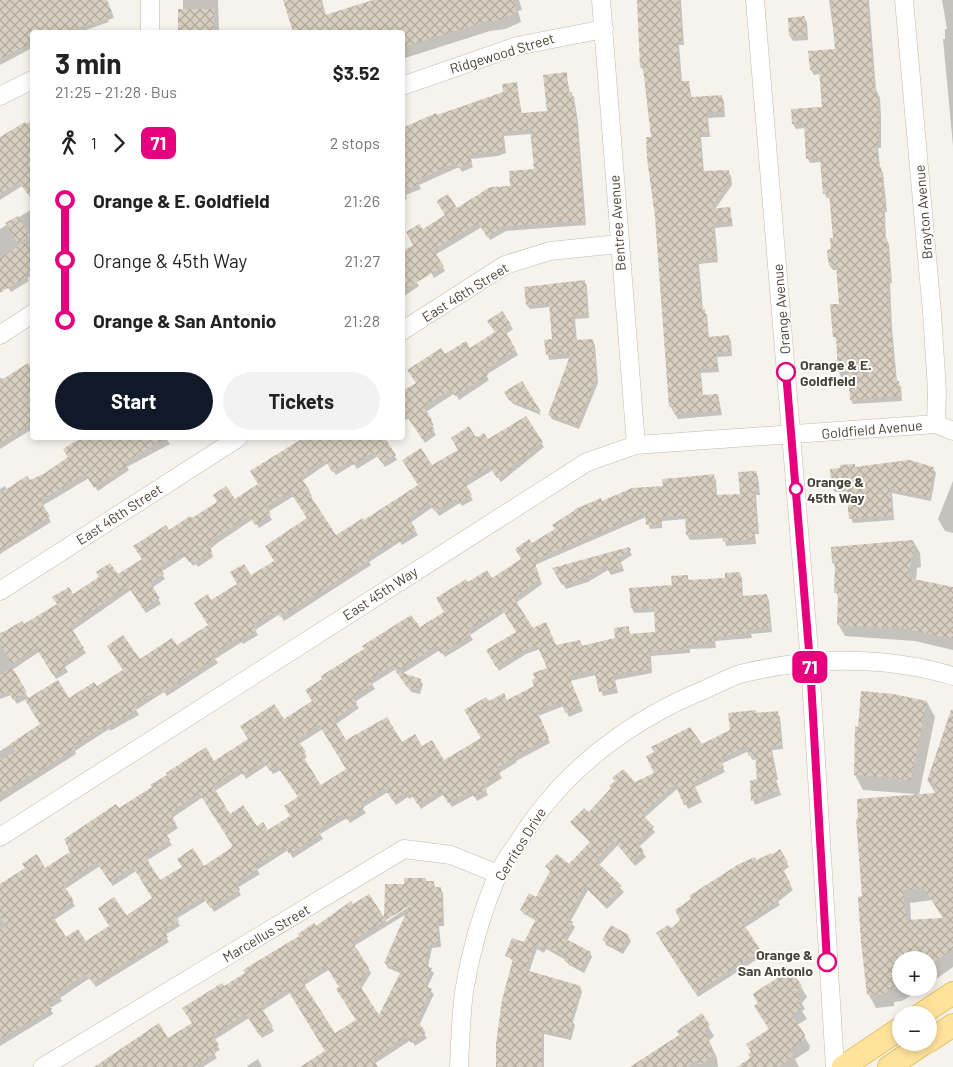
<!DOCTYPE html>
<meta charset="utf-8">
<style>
body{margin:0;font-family:Barlow,sans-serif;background:#f2f2f2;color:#222;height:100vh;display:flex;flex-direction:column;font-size:19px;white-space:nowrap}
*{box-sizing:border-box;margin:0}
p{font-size:16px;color:#767676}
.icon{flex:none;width:28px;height:28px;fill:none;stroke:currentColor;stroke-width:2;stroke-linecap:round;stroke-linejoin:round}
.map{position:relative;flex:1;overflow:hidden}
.sheet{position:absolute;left:30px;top:30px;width:375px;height:410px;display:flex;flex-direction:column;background:#fff;border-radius:5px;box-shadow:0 2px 8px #0003}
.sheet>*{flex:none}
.badge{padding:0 10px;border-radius:8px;font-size:18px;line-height:32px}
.fabs{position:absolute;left:892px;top:951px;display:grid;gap:10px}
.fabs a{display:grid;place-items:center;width:45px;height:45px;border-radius:50%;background:#fff;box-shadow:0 2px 8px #0003;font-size:25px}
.map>.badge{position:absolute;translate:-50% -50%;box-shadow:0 0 0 2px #fff}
.legs{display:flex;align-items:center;gap:8px;height:55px;padding:0 25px;font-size:16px}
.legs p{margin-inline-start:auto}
.summary{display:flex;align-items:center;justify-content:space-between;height:85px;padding:0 25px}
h1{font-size:28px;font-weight:700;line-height:38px}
.button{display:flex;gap:10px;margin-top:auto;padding:10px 25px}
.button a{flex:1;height:58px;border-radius:30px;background:#111827;color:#fff;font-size:20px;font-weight:700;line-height:58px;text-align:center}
.button a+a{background:#f2f2f2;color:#222}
ul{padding:0 25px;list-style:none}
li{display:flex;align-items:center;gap:18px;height:60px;font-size:19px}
li i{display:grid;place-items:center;width:8px;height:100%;margin:0 6px;background:currentColor}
li i::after{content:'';width:12px;height:12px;margin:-6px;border:4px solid;border-radius:50%;background:#fff}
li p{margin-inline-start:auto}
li:first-child i{background:linear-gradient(#0000 50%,currentColor 0)}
li:last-child i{background:linear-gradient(currentColor 50%,#0000 0)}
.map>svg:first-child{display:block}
.shadow{fill:#0003;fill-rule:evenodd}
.building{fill:url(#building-cross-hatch);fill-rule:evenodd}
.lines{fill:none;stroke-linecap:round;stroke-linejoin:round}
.minor-casing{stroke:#c2bbae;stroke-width:19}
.major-casing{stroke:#e6c16a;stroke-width:24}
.minor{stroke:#fff;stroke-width:18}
.major{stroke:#ffe39c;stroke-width:22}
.line-1-casing{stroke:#fff;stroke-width:11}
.line-1{stroke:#e6007e;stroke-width:8}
.stop-1-dot{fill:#fff;stroke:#e6007e;stroke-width:2.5}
.labels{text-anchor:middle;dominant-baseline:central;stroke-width:4;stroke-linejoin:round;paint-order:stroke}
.street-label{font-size:14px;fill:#4b4439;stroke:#fff}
.stop-label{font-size:14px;font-weight:bold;fill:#4b4439;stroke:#fff;text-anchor:start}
</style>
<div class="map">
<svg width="953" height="1067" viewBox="0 0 953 1067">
<defs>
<pattern id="building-cross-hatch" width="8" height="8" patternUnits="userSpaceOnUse" patternTransform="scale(1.25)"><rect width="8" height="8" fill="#d8cfc1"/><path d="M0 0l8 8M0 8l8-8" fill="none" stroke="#b1aa9e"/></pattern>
</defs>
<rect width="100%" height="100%" fill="#f6f3ec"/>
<path class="shadow" d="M0,0H107L114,18L108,20L109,22L80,32H32V48L0,65Z
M183,0H218L219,32H179V10H183Z
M285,0H322L326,16L377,0H519L522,10L518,11L521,22L505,29L490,31L402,59V32H294Z
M639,0H681L684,45H679L682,82H688L692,99L721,96L724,101L725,117L708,118L710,137H701L704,172H728L731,176L732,185L715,209L729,208L733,226L715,228L718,262L699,264L703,311L707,315L709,338L728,336L731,341L732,356L717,357L719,372L701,373L703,396L718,395L722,415L678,419L670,406L652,138L644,73L642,68Z
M829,0H869L876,90L880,98L881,116V148H878L880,168L883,173L887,212H885L886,240L889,244L892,283H890L892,328L897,382L901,387L902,401L853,404L851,400L849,376L841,377L839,372L837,341L835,337L840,305L838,270H833L830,266L834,239L831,198H827L824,193L822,162L810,163L808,159L805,128L796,129L793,124L792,110L823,108L820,74L814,75L811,70L836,50Z
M942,0H953V146L943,39H945V29H947Z
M804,18L807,22L808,40L793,41L790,36L789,19Z
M566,74L570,93L574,97L578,122L586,225L506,231L490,240L482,227L435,255L445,271L434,278L411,231H422L457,210L511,187L536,170L531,134L504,136L506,153L498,156L470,159L473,167L462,172L459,167L419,185L421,189L406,195L407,199L402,201V130L504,93L516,84L522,114L548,112Z
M32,123V199L22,186L0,200V138Z
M32,209V275L28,278L29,281L11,292L0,277V229Z
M402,259L419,286L403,297L402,296Z
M584,281L587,286L589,318L575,319L577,341L592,340L595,345L598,383L579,429L552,419L550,415L571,358L549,360L546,341L553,340L550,307L530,309L527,305Z
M502,313L513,329L506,334L518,355L486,375L489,380L459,400L455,393L426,412L434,425L431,427L436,435L425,443L409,418L402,422V393L417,383L444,356L470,349L496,333Z
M28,364L32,366V432L29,431L0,449V378L5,379Z
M521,383L541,415L513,404L505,392Z
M525,417L544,447L501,482L493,470L465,487L473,500L462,506L460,503L439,516L433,507L410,523L418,535L402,545L400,542L369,562L371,565L284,621L280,614L255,630L258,635L243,644L242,642L215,659L218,663L167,696L164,692L136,710L139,715L110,731L109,729L75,751L76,754L0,802V751L40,726L45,729L26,699L17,704L11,695L0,699V633L24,626L73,596L117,576L143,559L169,532L234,501L260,484L252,471L305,438H383L397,460L385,467L378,456L357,469L354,464L336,475L328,463L302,481L312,496L310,497L336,537L364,522L419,485L432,467L459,451L475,436L488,441ZM294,496L308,519L275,561L211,602L209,626L176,647L139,660L97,688L69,700L29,699L12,670L39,652L56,679L68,672L65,667L86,653L72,631L131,590L146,613L161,604L152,588L165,579L161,572L186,556L193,566L196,564L198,567L213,557L210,549L219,542L253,519L259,528L272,520L268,512Z
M83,438H166L170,444L127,467L129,470L98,491L89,478L42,506L51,522L0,554V489L5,486L7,490L45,474L69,458L64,450Z
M856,468H933L936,473L931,501L892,493L894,520L853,523L851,518L848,491L835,492L832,488Z
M756,472L758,477L760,495H756L759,534H755L756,544L726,546L724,538L690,540L687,535L686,519L662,521V528L650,529L646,517L535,565L542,584L516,603L532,629L556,647L580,641L583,647L616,639L628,628L631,636L657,633L655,612L634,613L632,608L631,589L673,586L687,576L690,582L727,579L739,573L742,578L743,597L766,595L769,600L772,632L751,634L752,638L715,641L716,648L690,649V653L651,656L652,673L615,680L618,693L603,696L596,675L570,681L583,711L569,717L564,706L538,716L550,743L516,761L517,762L499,773L502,778L485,789L488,795L477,801L474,795L452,807L444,794L421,809L414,796L409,799L408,797L396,805L388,792L362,808L366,813L350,823L347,818L320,834L323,839L293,858L288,850L257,870L260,874L237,888L241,895L214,912L207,900L176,919L180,926L165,935L169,942L96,987L90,978L60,998L62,1001L50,1008L53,1014L0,1046V885L45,869L72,852L118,810L214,762L283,721L446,612L468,584L492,580L523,560L532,545L602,503L713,476L716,480L717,496L741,495ZM505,612L518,632L488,651L499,671L526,654L540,649L548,668L536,686L507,701L489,703L482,738L444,762L422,748L402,743L346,742L335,725L359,708L355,702L375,689L372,684L396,669L411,692L420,694L423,684L420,680L402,674L440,650L445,657L473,640L470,635ZM323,729L347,770L321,787L303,760L307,757L299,744ZM267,765L273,774L281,770L300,798L292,817L267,832L230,816L215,791L243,773L246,779ZM203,797L233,845L232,849L203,867L160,882L146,861L172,845L166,836L178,828L172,818ZM100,866L113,886L136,871L153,898L86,942L66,939L54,920L75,906L65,889Z
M953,481V533L945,531L938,519Z
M913,541L920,553L921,567L917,568L916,580L953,588V650L915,641L845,636L838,624L839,598L836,592V568L833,562Z
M628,548L632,555L621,562L624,571L611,575L608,570L588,582L566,589L554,569Z
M927,702L935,717L919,795L936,794L928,781L953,709V967L929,984V960H901V988H923L902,1001L894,1002V1006L876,1008L869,995L863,897L915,794L863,790L855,775L856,728ZM932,900L944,919L911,921L910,903Z
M777,712L780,717L783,749L772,750L778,780H776L781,795L755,805L753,800L759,779L757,759L752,760L749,751L721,764L725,772L695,787L702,802L688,809L678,788L644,818L655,832L639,847L646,857L635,866L618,845L599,865L624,892L607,909L588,890L570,922L575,927L567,941L590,953L592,957L584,973L569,965L566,960L546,949L544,953L537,949L529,972L580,987L582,992L573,1022L575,1025L571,1040L544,1034V1067H498L514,962L507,956L524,944L537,921L524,914L521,910L536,899L551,872L547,866H569L591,843L571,823L589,814L635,784L731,731L730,714Z
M780,851L789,867L784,870V875L793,890L778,902L780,905L744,928L762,956L698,997L658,933L672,930L756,862Z
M425,879L427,882H433L436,888H440L443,893L444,926H439L441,947L432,948L428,967L434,973L427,988L434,994L419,1026L427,1038L415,1046L411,1040L374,1064L376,1067H302L326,1052L290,993L262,1011L274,1031L262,1038L249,1018L214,1040L220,1050L214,1053L217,1058L203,1067H94L168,1040L193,1024L224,988L369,895L386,921V885H405ZM414,901L415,903L386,922V919ZM408,913L385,963L388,968L402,974L379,1018L361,989L371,973L354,946ZM330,969L358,1020L335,1035L303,986Z
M628,936L631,941L623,954L606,945L604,940Z
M801,987L807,997L802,1003L805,1009L802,1011L807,1019L797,1025L810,1046L809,1050L795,1059L799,1067H750L770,1029Z
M708,1026L714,1036L709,1041L717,1058L718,1067H644Z
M258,1059L262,1067H248L247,1066Z"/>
<path class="building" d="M0,0H107L112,13L107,15L108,18L64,32H32V42L0,59Z
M283,0H320L325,15L373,0H513L517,13L499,20L484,22L402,48V32H293Z
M637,0H679L682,41H677L680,81H689L691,97L722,95L723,112L706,113L708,132L699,133L703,171L729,170L730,180L710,209L730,207L732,222L713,223L716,258L697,260L701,310L705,309L708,337L729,335L730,352L716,353L717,367L700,369L702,395L718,394L720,411L674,414L673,407H669L655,217L647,158L646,137H651L643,68H640Z
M831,0H867L875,93H878L879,110V143L876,144L879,167H881L885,207L883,208L885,239L887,238L891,279H888L890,323L896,381H899L900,396L850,400L848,372H838L836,337H833L830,304H839L836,265L829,266L827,250L831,249L830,238H833L829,193L823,194L820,158L806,159L804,123L792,124L791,109L822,107L819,70H810L808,51L835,49Z
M178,9H214V32H178Z
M805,16L806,35L789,36L788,18Z
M567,72L568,92H572L576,117L584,221L503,226L487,237L478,223L433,250L444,266L402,291V252L413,245L406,232L419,224L423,229L445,215L437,202L438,200L448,194L457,208L490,187L510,186L509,171L534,169L530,129L502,132L504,148L495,152L469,155L472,162L458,168L456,163L417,180L419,184L402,191V128L436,113L437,115L503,92L502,84L517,82L521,113L547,111L543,75Z
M32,120V200L19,182L0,194V137L25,122L27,124Z
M18,216L30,236L18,244L5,223Z
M26,241L32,252V269L26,273L28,276L0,293V258Z
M585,280L587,314L573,315L575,340L593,339L596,378L577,425L548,415L571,353L546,355L544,340L552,339L549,303L526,305L524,287Z
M502,311L511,324L504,329L516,350L485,370L488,375L455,396L451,389L424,407L432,420L429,422L435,430L422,439L402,409V391L416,383L407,370L441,348L445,354L466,341L470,348L495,332L487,321Z
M28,363L32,370V397L28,400L32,408V423L0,443V381Z
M522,381L541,412L509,400L504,392Z
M526,416L543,442L529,451L530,454L511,466L512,469L497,478L489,466L464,482L472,495L459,503L456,499L435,512L429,503L409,518L416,530L399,542L397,539L367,557L370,560L280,617L276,611L253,625L257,630L240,641L238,638L214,654L216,658L163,692L161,689L134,705L137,710L107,727L105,726L73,746L75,749L0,794V761L15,751L10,744L40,724L25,700L58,680L69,698L94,682L97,686L123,670L107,646L123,635L140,659L172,638L177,645L208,625L194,603L208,594L211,600L237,584L230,572L244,564L251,575L274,561L265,546L307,518L290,492L266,507L271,514L255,525L249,516L216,537L208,544L212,551L194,563L192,560L189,562L182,552L159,567L164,574L150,583L160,598L143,609L128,586L70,626L84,648L63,662L66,667L53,675L36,648L12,664L0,644V634L22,621L24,624L57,604L52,597L69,587L73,594L99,577L96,572L110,563L118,574L142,559L133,546L166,525L169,530L190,516L192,518L217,502L213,495L226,486L235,499L258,484L250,471L303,438H385L396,455L382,463L374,452L353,465L350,461L332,472L325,460L300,476L310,491L308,492L336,535L363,518L364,520L418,485L402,460L421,448L432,465L458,450L451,438L469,426L475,436L478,437L484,433L488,439Z
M81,438H165L125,462L127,465L94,488L85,474L40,501L50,516L0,550V493L27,476L30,480L45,473L68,457L63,449Z
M909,460L934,467L929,497L890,489L892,515L849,519L846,487L831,488L830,469L840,468V465L855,464V467Z
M756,471L758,490L754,491L757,530H754V539L723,542L722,533L686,535L685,515L660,517L661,524L646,525L645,513L534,560L540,579L514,598L533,628L546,622L556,645L580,640L581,646L615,638L614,628L629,626V634L655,632L654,607L631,608L629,588L672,585L671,576L688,575V580L725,578V573L740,572L742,596L767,594L770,628L749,630L750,633L713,637L714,643L688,645V649L649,651L650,669L613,675L616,688L599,692L594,670L569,676L581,706L565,713L561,702L537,711L549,738L514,756L515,757L497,768L501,773L483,784L487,790L474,797L470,791L448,803L440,791L418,805L410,793L406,796L404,793L393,801L384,788L361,803L364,808L346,820L343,814L319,829L321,834L289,854L285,847L256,865L258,869L236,883L240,890L210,908L203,897L175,914L179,921L163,930L168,937L93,983L86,974L58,992L60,995L48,1003L52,1009L0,1039V930L6,926L0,916V884L25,868L22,864L37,854L45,868L70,852L64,839L116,804L119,808L152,787L150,785L167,775L166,773L206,747L214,761L248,739L240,726L274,704L284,719L312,701L305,690L322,679L321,676L364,649L362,646L411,615L420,627L444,612L436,598L466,579L468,582L487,570L492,578L521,559L515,549L529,539L532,543L555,529L552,525L575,510V509L601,498L602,501L632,488L663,486L662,479L696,476L714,474L715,495L740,494L738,472ZM502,609L516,632L486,650L496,667L524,650L537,645L547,668L533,673L535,678L532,680L534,686L507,700L504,693L489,701L486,697L464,710L481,738L444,760L432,740L422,746L415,734L402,742L387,717L346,740L334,720L357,703L353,697L373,684L370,679L392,666L407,687L417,690L421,679L397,671L436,646L441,654L471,634L468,630ZM319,725L346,769L321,785L302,755L306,752L297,739ZM264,762L270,771L277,766L298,797L284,806L290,816L268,830L263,822L257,826L243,805L230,814L213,786L239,769L243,775ZM199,793L232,845L231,848L204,866L193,848L177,859L182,867L160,880L145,856L170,840L164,831L176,823L170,813ZM96,862L110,882L133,867L152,898L127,916L114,897L98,908L109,926L86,941L78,929L66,937L52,915L74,901L63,884Z
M913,540L914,556H911L909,578L953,587V639L907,629L837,625L838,593H834L835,562L832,563L831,547Z
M629,547L631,550L619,557L622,567L607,571L606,565L585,578L562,585L552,568Z
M12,667L27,692L13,700L8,691L0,696V675Z
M861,691L893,694L927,701L911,780L854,775L855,726L858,727Z
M756,710V713L778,711L781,745L770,746L776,775L774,776L779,790L751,801L750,781L757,779L755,755L748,756L747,746L720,759L724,767L693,782L700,798L684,805L675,784L642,814L654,827L636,842L644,851L632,862L614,841L596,861L622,886L604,905L585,887L567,919L573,922L564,938L591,952L581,969L564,961L566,957L543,945L542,949L535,945L526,970L581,986L571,1019H573L569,1036L542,1030V1067H496V1044L502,1000L513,959L505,956L512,938L524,942L536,919L520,910L529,893L536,897L550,871L545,866L557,854L569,864L590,842L570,822L584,808L589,812L611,788L609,786L615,781L612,778L623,769L635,782L654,773L646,756L654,752L651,747L690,727L702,744L730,730L728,713Z
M951,710H953V949L929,966V960H901V984L894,989H887V994L867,995L861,942L858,897L862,896L856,819H858L857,799L935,793V782L927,781ZM924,888L943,918L906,920L903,890Z
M780,849L788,862L782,865L783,869L791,885L789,887L790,888L776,897L779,900L743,923L761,951L695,993L656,933L668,925L672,928L680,920L675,910L691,899L689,896L739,864L755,857L757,860L771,853L772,855Z
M404,878H426V881H434V887H441L442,922H437L439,943L430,944L425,965L432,968L424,985L432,989L417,1020L426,1033L411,1043L407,1036L373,1059L378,1067H300L325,1051L287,989L260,1006L273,1026L259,1035L246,1014L213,1035L219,1045L213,1048L216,1053L193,1067H94L159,1023L168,1038L192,1023L182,1008L222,983L224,986L245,973L243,970L299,936L298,934L314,923L316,926L351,901L353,904L369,894L384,917L385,884H404ZM409,906L384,963L401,971L379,1015L359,984L369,968L352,941ZM326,966L339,987L336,989L356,1020L335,1033L302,981Z
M611,925L629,935L620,951L602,940Z
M788,971L793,972L802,986L797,993L801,999L797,1001L802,1008L792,1015L805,1035L804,1040L790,1049L794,1056L778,1067H737L750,1058L748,1054L751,1052L746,1044L769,1029L754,1006L758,1003L753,995L754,993Z
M702,1013L710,1025L704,1031L712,1047L713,1057L700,1065L696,1061L687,1067H630L679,1035L677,1031Z"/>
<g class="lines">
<defs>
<path id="minor" d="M150,0V32
M601,0L636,445
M755,0L810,663L835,1067
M904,0L932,313L937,391L936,424
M402,86L517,46L604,29
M0,96L32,80
M402,331L505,265L550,251L619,244
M0,335L32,314
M0,591L238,438
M0,837L587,462L636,445L936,424L953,431
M43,1067L404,849L451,855L498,874
M459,1067C460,1042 461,1016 464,992C470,953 482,912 497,876C502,865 510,854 517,844C561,772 628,721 706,689C718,684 731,676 744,673C813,657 885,656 953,676"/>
<path id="major" d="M920,1015L953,993
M929,1041L953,1025
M843,1067L901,1028
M889,1067L926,1042"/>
</defs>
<use href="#minor" class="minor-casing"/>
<use href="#major" class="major-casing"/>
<use href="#minor" class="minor"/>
<use href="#major" class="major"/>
</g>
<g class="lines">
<defs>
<path id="line-1" d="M786,372L810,663L827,962"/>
</defs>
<use href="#line-1" class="line-1-casing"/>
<use href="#line-1" class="line-1"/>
</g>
<g class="stop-1-dot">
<circle cx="786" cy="372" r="9"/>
<circle cx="796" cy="489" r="6"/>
<circle cx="827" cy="962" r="9"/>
</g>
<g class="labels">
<g class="street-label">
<text transform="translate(502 53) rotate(-17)">Ridgewood Street</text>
<text transform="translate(923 212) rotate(-95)">Brayton Avenue</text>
<text transform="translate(617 223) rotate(-94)">Bentree Avenue</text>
<text transform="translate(465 292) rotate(-32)">East 46th Street</text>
<text transform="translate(781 309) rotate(-95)">Orange Avenue</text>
<text transform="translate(872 429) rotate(-5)">Goldfield Avenue</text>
<text transform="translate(119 514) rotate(-33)">East 46th Street</text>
<text transform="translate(380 593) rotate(-33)">East 45th Way</text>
<text transform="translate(520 844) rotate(-58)">Cerritos Drive</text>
<text transform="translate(266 933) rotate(-31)">Marcellus Street</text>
</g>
<g class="stop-label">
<text x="800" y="364">Orange &amp; E.<tspan x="800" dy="16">Goldfield</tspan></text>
<text x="807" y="481">Orange &amp;<tspan x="807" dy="16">45th Way</tspan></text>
<text x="813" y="954" text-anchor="end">Orange &amp;<tspan x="813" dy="16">San Antonio</tspan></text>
</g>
</g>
</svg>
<div class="fabs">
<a>+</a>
<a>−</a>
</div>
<b class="badge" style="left:810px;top:667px;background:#e6007e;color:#fff">71</b>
<section class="sheet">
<div class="summary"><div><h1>3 min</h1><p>21:25 – 21:28 · Bus</p></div><b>$3.52</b></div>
<div class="legs"><svg class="icon" aria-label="walk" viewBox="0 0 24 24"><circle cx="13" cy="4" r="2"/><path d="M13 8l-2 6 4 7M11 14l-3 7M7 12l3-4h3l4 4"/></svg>1<svg class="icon" aria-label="forward" viewBox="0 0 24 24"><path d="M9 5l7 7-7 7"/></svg><b class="badge" style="background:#e6007e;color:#fff">71</b><p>2 stops</p></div>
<ul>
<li><i style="color:#e6007e"></i><b>Orange &amp; E. Goldfield</b><p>21:26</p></li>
<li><i style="color:#e6007e"></i><span>Orange &amp; 45th Way</span><p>21:27</p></li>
<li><i style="color:#e6007e"></i><b>Orange &amp; San Antonio</b><p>21:28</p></li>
</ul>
<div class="button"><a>Start</a><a>Tickets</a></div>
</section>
</div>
